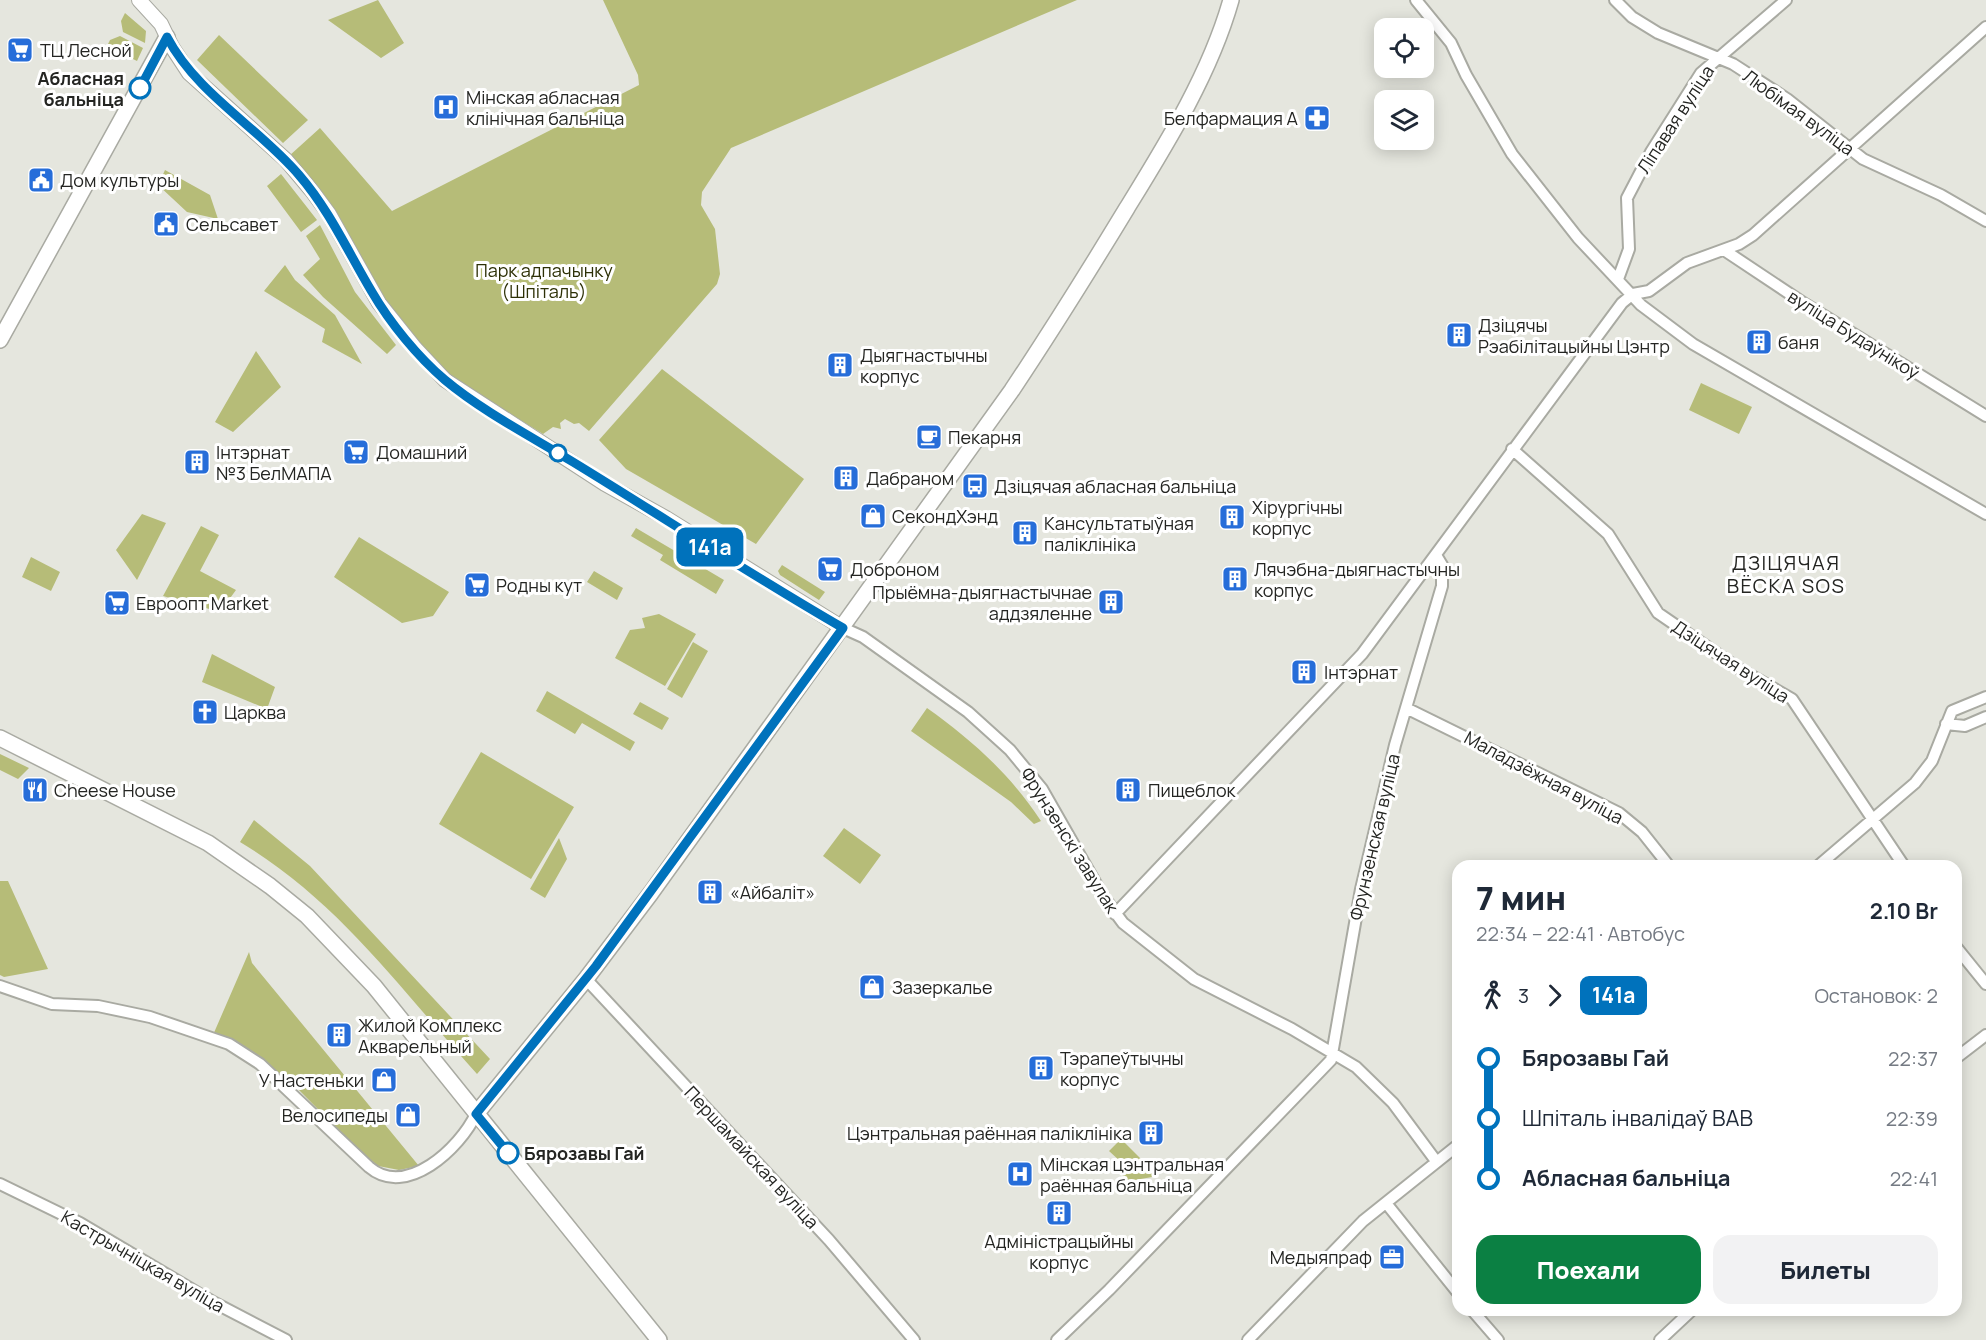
<!DOCTYPE html>
<html lang="ru">
<meta charset="utf-8">
<style>
body{margin:0;font-family:Manrope,sans-serif;background:#f2f2f3;color:#1f2937;height:100vh;display:flex;flex-direction:column;font-size:22px;white-space:nowrap}
*{box-sizing:border-box;margin:0}
p{font-size:20px;color:#747a83}
.icon{flex:none;width:33px;height:33px;fill:none;stroke:currentColor;stroke-width:2;stroke-linecap:round;stroke-linejoin:round}
.map{position:relative;flex:1;overflow:hidden}
.panel{position:absolute;left:1452px;top:860px;width:510px;height:456px;display:flex;flex-direction:column;background:#fff;border-radius:18px;box-shadow:0 3px 15px #0003}
.panel>*{flex:none}
.badge{padding:0 12px;border-radius:9px;font-size:21px;line-height:39px}
.fabs{position:absolute;left:1374px;top:18px;display:grid;gap:12px}
.fabs a{display:grid;place-items:center;width:60px;height:60px;border-radius:12px;background:#fff;box-shadow:0 3px 15px #0003;font-size:30px}
.map>.badge{position:absolute;translate:-50% -50%;box-shadow:0 0 0 3px #fff}
.legs{display:flex;align-items:center;gap:9px;height:66px;padding:0 24px;font-size:20px}
.legs p{margin-inline-start:auto}
.head{display:flex;align-items:center;justify-content:space-between;height:102px;padding:0 24px}
h1{font-size:33px;font-weight:800;line-height:45px}
.button{display:flex;gap:12px;margin-top:auto;padding:12px 24px}
.button a{flex:1;height:69px;border-radius:18px;background:#0b8043;color:#fff;font-size:24px;font-weight:800;line-height:69px;text-align:center}
.button a+a{background:#f2f2f3;color:#1f2937}
ul{padding:0 24px;list-style:none}
li{display:flex;align-items:center;gap:21px;height:60px;font-size:22px}
li i{display:grid;place-items:center;width:9px;height:100%;margin:0 8px;background:currentColor}
li i::after{content:'';width:15px;height:15px;margin:-8px;border:4px solid;border-radius:50%;background:#fff}
li p{margin-inline-start:auto}
li:first-child i{background:linear-gradient(#0000 50%,currentColor 0)}
li:last-child i{background:linear-gradient(currentColor 50%,#0000 0)}
.map>svg:first-child{display:block}
.green{fill:#b6bc78}
.lines{fill:none;stroke-linecap:round;stroke-linejoin:round}
.minor-casing{stroke:#a9aaa2;stroke-width:14}
.tertiary-casing{stroke:#a9aaa2;stroke-width:16}
.secondary-casing{stroke:#a9aaa2;stroke-width:18}
.minor{stroke:#fff;stroke-width:10}
.tertiary{stroke:#fff;stroke-width:14}
.secondary{stroke:#fff;stroke-width:15}
.line-1-casing{stroke:#fff;stroke-width:14}
.line-1{stroke:#0072bc;stroke-width:9}
.stop-1-dot{fill:#fff;stroke:#0072bc;stroke-width:3}
.labels{text-anchor:middle;dominant-baseline:central;stroke-width:6;stroke-linejoin:round;paint-order:stroke}
.poi-label{font-size:18px;fill:#242522;stroke:#fff;text-anchor:start}
.stop-label{font-size:18px;font-weight:bold;fill:#242522;stroke:#fff;text-anchor:end}
.street-label{font-size:18px;fill:#242522;stroke:#fff}
.park-label{font-size:18px;fill:#2d3006;stroke:#fff}
.neighbourhood-label{font-size:20px;letter-spacing:1.5px;fill:#242522;stroke:#fff}
</style>
<div class="map">
<svg width="1986" height="1340" viewBox="0 0 1986 1340">
<rect width="100%" height="100%" fill="#e5e6de"/>
<path class="green" d="M378,0L404,43L381,58L328,20Z
M603,0H1077L731,148L702,192L701,205L715,229L720,274L717,284L589,431L579,423L574,424L565,419L560,423L561,429L553,427L543,434L458,382L433,364L383,298L324,196L289,156L320,128L392,211L639,85L638,75Z
M125,13L146,31L145,43L123,32L121,21Z
M219,35L308,120L283,143L197,60Z
M120,36L143,48L137,61L107,46L110,40Z
M165,170L210,195L218,219L187,212L158,185Z
M281,174L317,220L301,232L267,186Z
M320,225L355,292L396,345L387,354L323,297L303,275L320,259L306,236Z
M285,265L295,280L335,315L362,364L322,342L325,329L264,291Z
M256,351L281,387L233,432L215,422Z
M662,369L804,479L756,544L626,469L599,440Z
M1701,383L1752,407L1739,434L1689,410Z
M142,514L166,523L137,580L116,550Z
M201,526L219,535L200,571L236,590L220,612L163,596Z
M636,528L724,580L716,594L660,560L663,555L631,536Z
M359,537L449,592L433,616L402,623L334,577Z
M31,557L60,572L51,591L22,577Z
M782,565L825,592L819,600L780,575L778,571Z
M594,571L623,588L617,600L587,582Z
M659,614L696,634L665,686L615,658L630,630L645,628L642,618Z
M693,642L708,651L682,698L667,689Z
M212,654L275,687L267,709L202,682Z
M547,691L635,742L630,751L582,723L575,734L536,711Z
M640,702L669,718L662,730L633,714Z
M927,708C972,740 1010,774 1041,821L1034,824L1011,802L911,731Z
M481,752L574,807L531,879L439,824Z
M0,754L29,768L18,779L0,770Z
M254,820L310,866L490,1059L477,1074C401,990 339,901 240,842Z
M844,828L881,855L860,884L823,856Z
M559,838L567,859L545,898L530,889Z
M0,881H8L48,969L4,977L0,975Z
M249,952L252,963L419,1166L399,1170L373,1165L297,1088L257,1057L213,1035Z
M1121,1139L1158,1176L1129,1181L1122,1175L1121,1162L1109,1151Z"/>
<g class="lines">
<defs>
<path id="minor" d="M1416,0L1451,43L1466,75L1512,154L1578,238L1641,305L1693,344L1986,514
M1615,0L1632,17L1658,33L1733,64L1787,99L1863,159L1941,195L1986,221
M1724,250L1805,304L1986,416
M1618,279L1629,249L1627,198L1651,152L1701,73L1786,0
M1512,449L1608,534L1658,613L1738,668L1792,699L1904,866
M843,628L863,637L968,712L1010,750L1042,789L1103,896L1123,923L1194,979L1292,1029L1356,1067L1393,1103L1436,1161
M1406,708L1619,813L1642,832L1669,866
M1946,724L1965,726L1986,717
M1818,866L1915,783L1932,761L1952,711L1986,697
M1115,914L1362,654L1622,303L1633,294L1649,291L1687,263L1739,244L1753,235L1986,27
M1956,947L1986,984
M586,979L829,1240L914,1340
M0,986L52,1004L98,1006L150,1017L229,1044L260,1064L369,1167C406,1199 460,1148 476,1114
M1956,1058L1986,1035
M0,1184L80,1223L213,1302L286,1340
M1386,1203L1458,1293
M1472,1310L1498,1340
M1057,1340L1109,1290L1331,1060L1361,889L1395,745L1442,586V565L1436,555
M1248,1340L1363,1221L1458,1145
M1660,1340L1692,1310"/>
<path id="tertiary" d="M139,0L161,24L172,47L189,73L286,160L312,191L329,214L379,303L415,348L445,380L605,484L666,518L843,628"/>
<path id="secondary" d="M0,340L167,37
M0,738L208,843L270,886L307,916L374,986L659,1340
M476,1114L586,979L651,893L1012,390C1052,330 1090,269 1127,208C1167,143 1210,74 1231,0"/>
</defs>
<use href="#minor" class="minor-casing"/>
<use href="#tertiary" class="tertiary-casing"/>
<use href="#secondary" class="secondary-casing"/>
<use href="#minor" class="minor"/>
<use href="#tertiary" class="tertiary"/>
<use href="#secondary" class="secondary"/>
</g>
<g class="lines">
<defs>
<path id="line-1" d="M140,88L167,37C197,94 258,127 299,175C330,211 348,252 372,292C390,323 418,357 445,380C482,411 532,437 573,462C663,517 751,575 843,628L596,966L476,1114L508,1153"/>
</defs>
<use href="#line-1" class="line-1-casing"/>
<use href="#line-1" class="line-1"/>
</g>
<defs>
<symbol id="supermarket-square" viewBox="-11 -11 22 22"><rect x="-9" y="-9" width="18" height="18" rx="4" fill="#266dd9" stroke="#fff"/><path d="M-6-5.5h2.5l.6 2H6L4.5 2H-2.5L-4.4-4H-6ZM-1.5 3.2a1.3 1.3 0 1 0 .1 0ZM3 3.2a1.3 1.3 0 1 0 .1 0Z" fill="#fff"/></symbol>
<symbol id="hospital-square" viewBox="-11 -11 22 22"><rect x="-9" y="-9" width="18" height="18" rx="4" fill="#266dd9" stroke="#fff"/><path d="M-5-5h3v3.5h4V-5h3V5h-3V1.5h-4V5h-3Z" fill="#fff"/></symbol>
<symbol id="pharmacy-square" viewBox="-11 -11 22 22"><rect x="-9" y="-9" width="18" height="18" rx="4" fill="#266dd9" stroke="#fff"/><path d="M-2-6h4v4h4v4h-4v4h-4v-4h-4v-4h4Z" fill="#fff"/></symbol>
<symbol id="civic-square" viewBox="-11 -11 22 22"><rect x="-9" y="-9" width="18" height="18" rx="4" fill="#266dd9" stroke="#fff"/><path d="M-.6-6.5H3V-4.5H.6V-3L4-1V1h2V6H-6V1h2V-1L-.6-3ZM-1.2 2.5V6h2.4V2.5Z" fill="#fff"/></symbol>
<symbol id="building-square" viewBox="-11 -11 22 22"><rect x="-9" y="-9" width="18" height="18" rx="4" fill="#266dd9" stroke="#fff"/><path d="M-4-6H4V6H1V3H-1V6H-4ZM-2.5-4.3h1.7v1.8h-1.7ZM.8-4.3h1.7v1.8H.8ZM-2.5-1h1.7V.8h-1.7ZM.8-1h1.7V.8H.8Z" fill="#fff"/></symbol>
<symbol id="cafe-square" viewBox="-11 -11 22 22"><rect x="-9" y="-9" width="18" height="18" rx="4" fill="#266dd9" stroke="#fff"/><path d="M-5.5-4.5H6V0H3Q3 3.5 0 3.5H-2.5Q-5.5 3.5-5.5 0ZM3-3.2v2h1.7v-2ZM-6 4.5H4V6H-6Z" fill="#fff"/></symbol>
<symbol id="bus-square" viewBox="-11 -11 22 22"><rect x="-9" y="-9" width="18" height="18" rx="4" fill="#266dd9" stroke="#fff"/><path d="M-5-6H5V4H4V6H2V4H-2V6H-4V4H-5ZM-3.5-4V0h7V-4ZM-3.5 1.2v1.5H-2V1.2ZM2 1.2v1.5H3.5V1.2Z" fill="#fff"/></symbol>
<symbol id="shop-square" viewBox="-11 -11 22 22"><rect x="-9" y="-9" width="18" height="18" rx="4" fill="#266dd9" stroke="#fff"/><path d="M-5-2.5h2.3a2.7 3.5 0 0 1 5.4 0H5L5.5 6h-11ZM-1.5-2.5h3a1.5 2.3 0 0 0-3 0Z" fill="#fff"/></symbol>
<symbol id="church-square" viewBox="-11 -11 22 22"><rect x="-9" y="-9" width="18" height="18" rx="4" fill="#266dd9" stroke="#fff"/><path d="M-1.2-6h2.4v3.5h3.3v2.4h-3.3V6h-2.4V-.1h-3.3v-2.4h3.3Z" fill="#fff"/></symbol>
<symbol id="restaurant-square" viewBox="-11 -11 22 22"><rect x="-9" y="-9" width="18" height="18" rx="4" fill="#266dd9" stroke="#fff"/><path d="M-5-6h1v4h1v-4h1v4h1v-4h1v5L-1.5 .5V6h-2V.5L-5-1ZM5-6V6H3V1.5H1.5Q1.5-4 5-6Z" fill="#fff"/></symbol>
<symbol id="office-square" viewBox="-11 -11 22 22"><rect x="-9" y="-9" width="18" height="18" rx="4" fill="#266dd9" stroke="#fff"/><path d="M-6-3h4V-5.5h4V-3h4V5H-6ZM-1-4.5V-3h2v-1.5ZM-6 0V1H6V0Z" fill="#fff"/></symbol>
</defs>
<g fill-rule="evenodd">
<use href="#supermarket-square" x="5" y="35" width="30" height="30"/>
<use href="#hospital-square" x="431" y="92" width="30" height="30"/>
<use href="#pharmacy-square" x="1302" y="103" width="30" height="30"/>
<use href="#civic-square" x="26" y="165" width="30" height="30"/>
<use href="#civic-square" x="151" y="209" width="30" height="30"/>
<use href="#building-square" x="1444" y="320" width="30" height="30"/>
<use href="#building-square" x="1744" y="327" width="30" height="30"/>
<use href="#building-square" x="825" y="350" width="30" height="30"/>
<use href="#cafe-square" x="914" y="422" width="30" height="30"/>
<use href="#supermarket-square" x="341" y="437" width="30" height="30"/>
<use href="#building-square" x="182" y="447" width="30" height="30"/>
<use href="#building-square" x="831" y="463" width="30" height="30"/>
<use href="#bus-square" x="960" y="471" width="30" height="30"/>
<use href="#shop-square" x="858" y="501" width="30" height="30"/>
<use href="#building-square" x="1217" y="502" width="30" height="30"/>
<use href="#building-square" x="1010" y="518" width="30" height="30"/>
<use href="#supermarket-square" x="815" y="554" width="30" height="30"/>
<use href="#building-square" x="1220" y="564" width="30" height="30"/>
<use href="#supermarket-square" x="462" y="570" width="30" height="30"/>
<use href="#building-square" x="1096" y="587" width="30" height="30"/>
<use href="#supermarket-square" x="102" y="588" width="30" height="30"/>
<use href="#building-square" x="1289" y="657" width="30" height="30"/>
<use href="#church-square" x="190" y="697" width="30" height="30"/>
<use href="#restaurant-square" x="20" y="775" width="30" height="30"/>
<use href="#building-square" x="1113" y="775" width="30" height="30"/>
<use href="#building-square" x="695" y="877" width="30" height="30"/>
<use href="#shop-square" x="857" y="972" width="30" height="30"/>
<use href="#building-square" x="324" y="1020" width="30" height="30"/>
<use href="#building-square" x="1026" y="1053" width="30" height="30"/>
<use href="#shop-square" x="369" y="1065" width="30" height="30"/>
<use href="#shop-square" x="393" y="1100" width="30" height="30"/>
<use href="#building-square" x="1136" y="1118" width="30" height="30"/>
<use href="#hospital-square" x="1005" y="1159" width="30" height="30"/>
<use href="#building-square" x="1044" y="1198" width="30" height="30"/>
<use href="#office-square" x="1377" y="1242" width="30" height="30"/>
</g>
<g class="stop-1-dot">
<circle cx="140" cy="88" r="10"/>
<circle cx="558" cy="453" r="8"/>
<circle cx="508" cy="1153" r="10"/>
</g>
<g class="labels">
<g class="poi-label">
<text x="40" y="50">ТЦ Лесной</text>
<text x="466" y="97">Мінская абласная<tspan x="466" dy="21">клінічная бальніца</tspan></text>
<text x="1298" y="118" text-anchor="end">Белфармация А</text>
<text x="60" y="180">Дом культуры</text>
<text x="186" y="224">Сельсавет</text>
<text x="1478" y="325">Дзіцячы<tspan x="1478" dy="21">Рэабілітацыйны Цэнтр</tspan></text>
<text x="1778" y="342">баня</text>
<text x="860" y="355">Дыягнастычны<tspan x="860" dy="21">корпус</tspan></text>
<text x="948" y="437">Пекарня</text>
<text x="216" y="452">Інтэрнат<tspan x="216" dy="21">№3 БелМАПА</tspan></text>
<text x="376" y="452">Домашний</text>
<text x="866" y="478">Дабраном</text>
<text x="994" y="486">Дзіцячая абласная бальніца</text>
<text x="1252" y="507">Хірургічны<tspan x="1252" dy="21">корпус</tspan></text>
<text x="892" y="516">СекондХэнд</text>
<text x="1044" y="523">Кансультатыўная<tspan x="1044" dy="21">паліклініка</tspan></text>
<text x="850" y="569">Доброном</text>
<text x="1254" y="569">Лячэбна-дыягнастычны<tspan x="1254" dy="21">корпус</tspan></text>
<text x="496" y="585">Родны кут</text>
<text x="1092" y="592" text-anchor="end">Прыёмна-дыягнастычнае<tspan x="1092" dy="21">аддзяленне</tspan></text>
<text x="136" y="603">Евроопт Market</text>
<text x="1324" y="672">Інтэрнат</text>
<text x="224" y="712">Царква</text>
<text x="54" y="790">Cheese House</text>
<text x="1148" y="790">Пищеблок</text>
<text x="730" y="892">«Айбаліт»</text>
<text x="892" y="987">Зазеркалье</text>
<text x="358" y="1025">Жилой Комплекс<tspan x="358" dy="21">Акварельный</tspan></text>
<text x="1060" y="1058">Тэрапеўтычны<tspan x="1060" dy="21">корпус</tspan></text>
<text x="364" y="1080" text-anchor="end">У Настеньки</text>
<text x="388" y="1115" text-anchor="end">Велосипеды</text>
<text x="1132" y="1133" text-anchor="end">Цэнтральная раённая паліклініка</text>
<text x="1040" y="1164">Мінская цэнтральная<tspan x="1040" dy="21">раённая бальніца</tspan></text>
<text x="1059" y="1241" text-anchor="middle">Адміністрацыйны<tspan x="1059" dy="21">корпус</tspan></text>
<text x="1372" y="1257" text-anchor="end">Медыяпраф</text>
</g>
<g class="stop-label">
<text x="124" y="78">Абласная<tspan x="124" dy="21">бальніца</tspan></text>
<text x="524" y="1153" text-anchor="start">Бярозавы Гай</text>
</g>
<g class="street-label">
<text transform="translate(1799 112) rotate(36)">Любімая вуліца</text>
<text transform="translate(1675 119) rotate(-57)">Ліпавая вуліца</text>
<text transform="translate(1854 334) rotate(32)">вуліца Будаўнікоў</text>
<text transform="translate(1731 661) rotate(33)">Дзіцячая вуліца</text>
<text transform="translate(1544 777) rotate(28)">Маладзёжная вуліца</text>
<text transform="translate(1374 837) rotate(-77)">Фрунзенская вуліца</text>
<text transform="translate(1070 840) rotate(58)">Фрунзенскі завулак</text>
<text transform="translate(752 1157) rotate(47)">Першамайская вуліца</text>
<text transform="translate(143 1261) rotate(30)">Кастрычніцкая вуліца</text>
</g>
<g class="park-label">
<text x="544" y="270">Парк адпачынку<tspan x="544" dy="21">(Шпіталь)</tspan></text>
</g>
<g class="neighbourhood-label">
<text x="1786" y="562">ДЗІЦЯЧАЯ<tspan x="1786" dy="23">ВЁСКА SOS</tspan></text>
</g>
</g>
</svg>
<div class="fabs">
<a><svg class="icon" aria-label="locate" viewBox="0 0 24 24"><circle cx="12" cy="12" r="6"/><path d="M12 2v4M12 18v4M2 12h4M18 12h4"/></svg></a>
<a><svg class="icon" aria-label="layers" viewBox="0 0 24 24"><path d="M12 4l9 5-9 5-9-5zM3 14l9 5 9-5"/></svg></a>
</div>
<b class="badge" style="left:710px;top:547px;background:#0072bc;color:#fff">141а</b>
<section class="panel">
<div class="head"><div><h1>7 мин</h1><p>22:34 – 22:41 · Автобус</p></div><b>2.10 Br</b></div>
<div class="legs"><svg class="icon" aria-label="walk" viewBox="0 0 24 24"><circle cx="13" cy="4" r="2"/><path d="M13 8l-2 6 4 7M11 14l-3 7M7 12l3-4h3l4 4"/></svg>3<svg class="icon" aria-label="forward" viewBox="0 0 24 24"><path d="M9 5l7 7-7 7"/></svg><b class="badge" style="background:#0072bc;color:#fff">141а</b><p>Остановок: 2</p></div>
<ul>
<li><i style="color:#0072bc"></i><b>Бярозавы Гай</b><p>22:37</p></li>
<li><i style="color:#0072bc"></i><span>Шпіталь інвалідаў ВАВ</span><p>22:39</p></li>
<li><i style="color:#0072bc"></i><b>Абласная бальніца</b><p>22:41</p></li>
</ul>
<div class="button"><a>Поехали</a><a>Билеты</a></div>
</section>
</div>
